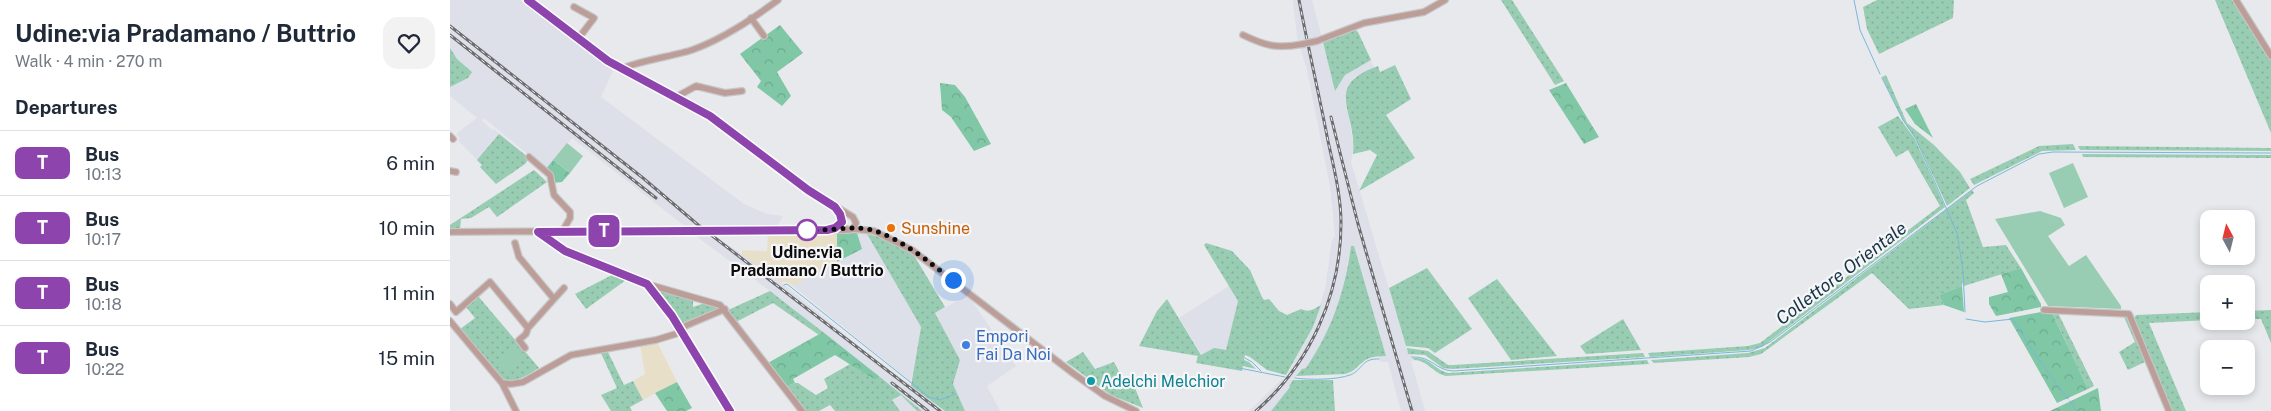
<!DOCTYPE html>
<meta charset="utf-8">
<style>
body{margin:0;font-family:"Public Sans",sans-serif;background:#f2f2f3;color:#1f2937;height:100vh;display:flex;flex-direction:column;font-size:19px;white-space:nowrap}
*{box-sizing:border-box;margin:0}
p{font-size:16px;color:#747a83}
.icon{flex:none;width:28px;height:28px;fill:none;stroke:currentColor;stroke-width:2;stroke-linecap:round;stroke-linejoin:round}
.map{position:relative;flex:1;overflow:hidden}
.sheet{display:flex;flex-direction:column;background:#fff;width:450px}
.sheet>*{flex:none}
.badge{padding:0 10px;border-radius:8px;font-size:18px;line-height:32px}
.needle{width:32px;rotate:353deg}
.controls{position:absolute;left:1750px;top:210px;display:grid;gap:10px}
.controls a{display:grid;place-items:center;width:55px;height:55px;border-radius:10px;background:#fff;box-shadow:0 2px 8px #0003;font-size:25px}
.you{position:absolute;width:25px;height:25px;margin:-12px;border:4px solid #fff;border-radius:50%;background:#1a73e8;box-shadow:0 0 0 8px #1a73e833}
.map>.badge{position:absolute;translate:-50% -50%;box-shadow:0 0 0 2px #fff}
h2{padding:0 15px;font-size:19px;line-height:45px}
.round{display:grid;place-items:center;flex:none;width:52px;height:52px;border-radius:15px;background:#f2f2f3}
.summary{display:flex;align-items:center;justify-content:space-between;height:85px;padding:0 15px}
h1{font-size:24px;font-weight:700;line-height:38px}
ul{padding:0;list-style:none}
li{display:flex;align-items:center;gap:15px;height:65px;padding:0 15px;border-top:1px solid #e0e1e3}
li div{flex:1}
li b{display:block;font-size:19px}
li em{font-style:normal}
li .badge{min-width:55px;font-weight:700;text-align:center}
main{display:flex;flex:1;min-height:0}
.map>svg:first-child{display:block}
.commercial{fill:#e8dfc9}
.built{fill:#dddfe9}
.grass{fill:url(#grass-dots)}
.forest{fill:url(#forest-crowns)}
.pitch{fill:#99cdb3}
.lines{fill:none;stroke-linecap:round;stroke-linejoin:round}
.stream{stroke:#77b8dd;stroke-width:1}
.minor-tunnel{stroke:#c7c8cb;stroke-width:5.5;stroke-dasharray:5.5 3;stroke-linecap:butt}
.minor-casing{stroke:#c5c6c8;stroke-width:8}
.minor{stroke:#bc9d97;stroke-width:5.5}
.rail-casing{stroke:#6b6c6e;stroke-width:3}
.rail{stroke:#f6f6f9;stroke-width:1;stroke-dasharray:4;stroke-linecap:butt}
.minor-bridge-casing{stroke:#c5c6c8;stroke-width:8;stroke-linecap:butt}
.minor-bridge{stroke:#bc9d97;stroke-width:5.5}
.line-casing{stroke:#fff;stroke-width:11}
.line{stroke:#8e44ad;stroke-width:8}
.walk{stroke:#0c0c0d;stroke-width:5;stroke-dasharray:0 9}
.food-dot{fill:#e8710a;stroke:#f6f6f9;stroke-width:2}
.stop-dot{fill:#fff;stroke:#8e44ad;stroke-width:2.5}
.shop-dot{fill:#3f7fe0;stroke:#f6f6f9;stroke-width:2}
.culture-dot{fill:#0f9aa8;stroke:#f6f6f9;stroke-width:2}
.labels{text-anchor:middle;dominant-baseline:central;stroke-width:4.5;stroke-linejoin:round;paint-order:stroke}
.food-label{font-size:16px;fill:#c56008;stroke:#f6f6f9;text-anchor:start}
.stop-label{font-size:16px;font-weight:bold;fill:#0c0c0d;stroke:#f6f6f9}
.shop-label{font-size:16px;fill:#366cbe;stroke:#f6f6f9;text-anchor:start}
.culture-label{font-size:16px;fill:#0d838f;stroke:#f6f6f9;text-anchor:start}
.water-label{font-size:18px;font-style:italic;fill:#163445;stroke:#f6f6f9}
</style>
<main>
<section class="sheet">
<div class="summary"><div><h1>Udine:via Pradamano / Buttrio</h1><p>Walk · 4 min · 270 m</p></div><a class="round"><svg class="icon" aria-label="heart" viewBox="0 0 24 24"><path d="M12 20l-8-8c-3-5 5-10 8-4 3-6 11-1 8 4z"/></svg></a></div>
<h2>Departures</h2>
<ul>
<li><span class="badge" style="background:#8e44ad;color:#fff">T</span><div><b>Bus</b><p>10:13</p></div><em>6 min</em></li>
<li><span class="badge" style="background:#8e44ad;color:#fff">T</span><div><b>Bus</b><p>10:17</p></div><em>10 min</em></li>
<li><span class="badge" style="background:#8e44ad;color:#fff">T</span><div><b>Bus</b><p>10:18</p></div><em>11 min</em></li>
<li><span class="badge" style="background:#8e44ad;color:#fff">T</span><div><b>Bus</b><p>10:22</p></div><em>15 min</em></li>
</ul>
</section>
<div class="map">
<svg width="1821" height="411" viewBox="0 0 1821 411">
<defs>
<pattern id="grass-dots" width="8" height="8" patternUnits="userSpaceOnUse" patternTransform="scale(1.25)"><rect width="8" height="8" fill="#99cdb3"/><path d="M2 2h.1M6 6h.1" fill="none" stroke="#83af99" stroke-width="1.8" stroke-linecap="round"/></pattern>
<pattern id="forest-crowns" width="20" height="18" patternUnits="userSpaceOnUse" patternTransform="scale(1.25)"><rect width="20" height="18" fill="#80c7a6"/><path d="M2 6a3 3 0 1 1 6 0M12 15a3 3 0 1 1 6 0" fill="none" stroke="#6daa8e"/></pattern>
</defs>
<rect width="100%" height="100%" fill="#e8e9ec"/>
<path class="commercial" d="M318,233H387V262L343,286L337,282H329L292,255V250L317,251Z
M207,342L227,382L193,400L183,381L195,374L190,345Z"/>
<path class="built" d="M0,0H70L163,71L151,97L294,204L317,214L333,216L327,227L265,226V232L261,233L331,282L420,355L495,411H472L454,397L467,411H450L442,400L451,394L335,302L242,233L237,232L236,227L122,138L96,169L34,118L32,121L42,130L44,129L79,158L75,164L46,184L30,167L32,165L8,140L10,138L6,134L27,118L0,96V87L18,78L22,72L7,59L0,48Z
M843,0H862L871,35L867,36L868,43L873,42L886,90L895,75L901,71L921,60L924,68L905,76L898,86L895,99L904,145L901,162L958,353L962,354L964,360L961,361L975,411H951L938,362H930L929,356H936L904,246H901L891,298L877,333L865,355L856,368L852,369L843,380L839,385L840,387L821,411H799L832,379H835L863,327L875,289L882,240L885,236L880,186L857,70L850,47L854,46L852,39L848,40L847,37Z
M407,233L417,234L471,327L461,382L343,286L412,249Z
M779,286L788,301L776,350L752,355L729,318Z
M518,295L566,366L537,386L550,411H515L503,384L510,360L485,313Z"/>
<path class="grass" d="M1051,0H1062L1114,81L1105,85Z
M1427,0H1504L1503,18L1429,54L1417,29L1413,7Z
M1765,0H1784L1821,57V133Z
M902,30L905,29L908,32L921,60L895,75L885,91L873,42Z
M0,48L7,59L22,72L18,78L0,87Z
M945,65L961,99L936,115L965,158L909,191L927,155L920,150L903,154C908,113 871,86 928,66L930,72Z
M1436,75L1457,123L1484,145L1510,172L1520,188L1497,206L1466,139L1453,120L1432,77Z
M1448,116L1465,139L1495,207L1312,347L1299,350L1200,357L1198,353L1298,346L1310,343L1490,206L1458,150L1446,157L1428,127Z
M49,134L79,158L75,164L46,184L30,167L32,165L27,160Z
M1623,144L1626,150L1592,151L1524,185L1520,179L1589,146Z
M1628,146L1821,148V151L1630,150Z
M1632,154L1821,155V158L1633,157Z
M84,170L97,182L47,217L39,207L21,218L11,219L10,229H0V225Z
M1522,190L1524,193L1516,200L1533,247L1556,245L1571,268L1514,286L1513,280L1512,286L1489,295L1494,305L1459,309L1422,273L1311,354L1299,357L1204,363L1201,360L1298,353L1315,348Z
M417,234L435,238L462,252L495,307L485,313L510,360L503,384L515,411H495L461,386L471,327Z
M756,243L782,251L800,270L812,297L814,300L819,299L829,311L837,315L851,309C859,313 864,309 871,305L863,327L836,375L817,370L800,357L795,355L794,360L799,362L806,369L793,366L792,371L746,363L748,356L689,346L707,311L717,299L751,355L764,348L776,350L788,301L754,245Z
M901,246H904L936,356C906,356 914,369 895,374L846,376L852,369L856,368C882,330 895,291 901,246Z
M977,268L1022,329L985,353L978,348L956,346L939,288Z
M164,274L176,280L136,309L125,294Z
M1047,279L1107,356L1061,360L1018,298Z
M207,288L243,297V307L258,302L269,306V308L232,325L207,292Z
M320,291L373,332L369,335L323,303L286,322L278,310Z
M28,296L89,368C77,375 64,386 50,377L10,329L25,318L16,307Z
M1821,310V343L1811,319H1796V311Z
M1759,312V320L1699,323L1736,411H1721L1683,320L1686,315Z
M1602,313H1608L1644,386L1638,389Z
M1677,316L1697,361L1678,370L1669,352L1685,342L1674,317Z
M1173,319L1191,350L1136,354L1130,346Z
M957,348L978,351L998,365H1003L1193,353L1195,357L1002,369L993,368L975,355L958,354Z
M157,350L174,385L183,381L193,400L180,407L182,411H161L151,395L167,388L150,351Z
M633,352L645,369L664,362L676,385L685,388L693,408L661,395L616,362Z
M963,358C982,357 983,370 999,373L1197,360L1199,364L996,376C983,373 977,360 964,360Z
M400,364L425,380L430,377L472,411H467L451,395L442,400L450,411H385L380,405L369,411H355L335,387L345,383H348L366,395L378,388L374,379Z
M843,380H883L885,411H821L840,387L839,386Z"/>
<path class="forest" d="M330,25L353,53L327,72L341,96L332,106L307,87L311,81L290,54Z
M490,83L505,85L515,97L541,144L524,151L501,117L492,110Z
M1116,83L1149,137L1134,144L1099,90Z
M1466,104L1483,138L1465,124L1455,109Z
M103,160L120,173L112,182L103,183L96,169Z
M387,233H407L412,249L387,262Z
M1571,268L1591,304V307L1546,316L1539,304V297L1558,292L1551,274Z
M1512,286L1514,312L1494,305L1489,295Z
M1591,312L1602,313L1638,389L1607,403L1559,318Z
M373,332L430,377L425,380L385,355L343,379L345,383L335,387L316,364Z
M227,382L242,408L236,411H217L205,393Z
M1648,388L1651,411H1600Z"/>
<path class="pitch" d="M117,143L133,156L120,173L103,160Z
M1623,163L1638,197L1614,208L1599,173Z
M1590,211L1611,218L1615,225L1598,236L1619,266L1636,255L1671,306V309L1598,306L1545,219Z
M66,346L74,355L57,370L48,361Z"/>
<g class="lines">
<path class="stream" d="M1404,0L1410,30L1430,74
M1432,78L1453,120L1466,139L1507,233L1513,271L1515,312
M334,285L337,284L479,397L490,400L505,394
M1516,319L1535,322L1563,319L1584,353L1618,399
M962,357C982,356 985,370 1003,371L1301,351L1320,342L1527,186L1589,154L1603,152L1821,153
M795,358L802,362L811,371
M789,368L835,377
M845,378C858,380 887,380 900,375C913,370 911,358 929,359
M1620,401L1626,411"/>
<path class="minor-tunnel" d="M237,230H265"/>
<defs>
<path id="minor" d="M78,0L158,61L252,110L358,190L403,217L406,223L403,229L398,230L393,227L390,214L385,207
M1786,0L1821,56
M124,7L144,18L128,39
M301,18L314,36
M793,35C816,46 827,49 853,44
M867,41L914,23L974,12L995,0
M172,69C179,63 228,55 242,50C273,39 302,19 328,0
M226,97L246,86L275,93L292,91
M0,136L3,139
M79,157L100,175L104,195L120,212V218L112,232
M0,171L6,172
M403,229L424,231L462,250L624,374L655,396L686,411
M265,230H396
M0,232L237,230
M89,232L115,251L197,284L270,305L352,411
M197,284L222,316L280,411
M104,299L114,288
M0,304L6,312L40,282L78,328L104,299L69,257L65,243
M1594,310L1679,314L1719,411
M0,321L52,383L66,411
M232,332L235,326L275,309
M75,348L69,340L76,334L78,328
M52,383L61,384L73,382L121,355L206,340L232,332"/>
</defs>
<use href="#minor" class="minor-casing"/>
<use href="#minor" class="minor"/>
<defs>
<path id="rail" d="M0,26L193,178L247,224L490,411
M0,35L206,198
M881,117L908,224L962,411
M442,383L478,411
M806,411C860,364 891,295 891,223C891,196 884,168 878,141C869,94 858,47 849,0"/>
</defs>
<use href="#rail" class="rail-casing"/>
<use href="#rail" class="rail"/>
<defs>
<path id="minor-bridge" d="M853,44L867,41"/>
</defs>
<use href="#minor-bridge" class="minor-bridge-casing"/>
<use href="#minor-bridge" class="minor-bridge"/>
</g>
<g class="lines">
<defs>
<path id="line" d="M78,0L158,61L260,116L358,190L385,207L390,214L392,222L385,228L377,230L88,232L115,251L197,284L222,316L280,411"/>
</defs>
<use href="#line" class="line-casing"/>
<use href="#line" class="line"/>
<path class="walk" d="M357,230C374,231 391,228 408,228C441,229 477,261 503,280"/>
</g>
<circle class="food-dot" cx="441" cy="228" r="5"/>
<circle class="stop-dot" cx="357" cy="230" r="10"/>
<circle class="shop-dot" cx="516" cy="345" r="5"/>
<circle class="culture-dot" cx="641" cy="381" r="5"/>
<g class="labels">
<g class="food-label">
<text x="451" y="228">Sunshine</text>
</g>
<g class="stop-label">
<text x="357" y="252">Udine:via<tspan x="357" dy="18">Pradamano / Buttrio</tspan></text>
</g>
<g class="shop-label">
<text x="526" y="336">Empori<tspan x="526" dy="18">Fai Da Noi</tspan></text>
</g>
<g class="culture-label">
<text x="651" y="381">Adelchi Melchior</text>
</g>
<g class="water-label">
<text transform="translate(1391 273) rotate(-37)">Collettore Orientale</text>
</g>
</g>
</svg>
<div class="controls">
<a><svg class="needle" viewBox="-14 -14 28 28"><path d="M0-13l5 13h-10z" fill="#e53935"/><path d="M0 13l5-13h-10z" fill="#747a83"/></svg></a>
<a>+</a>
<a>−</a>
</div>
<div class="you" style="left:503px;top:280px"></div>
<b class="badge" style="left:154px;top:231px;background:#8e44ad;color:#fff">T</b>
</div>
</main>
